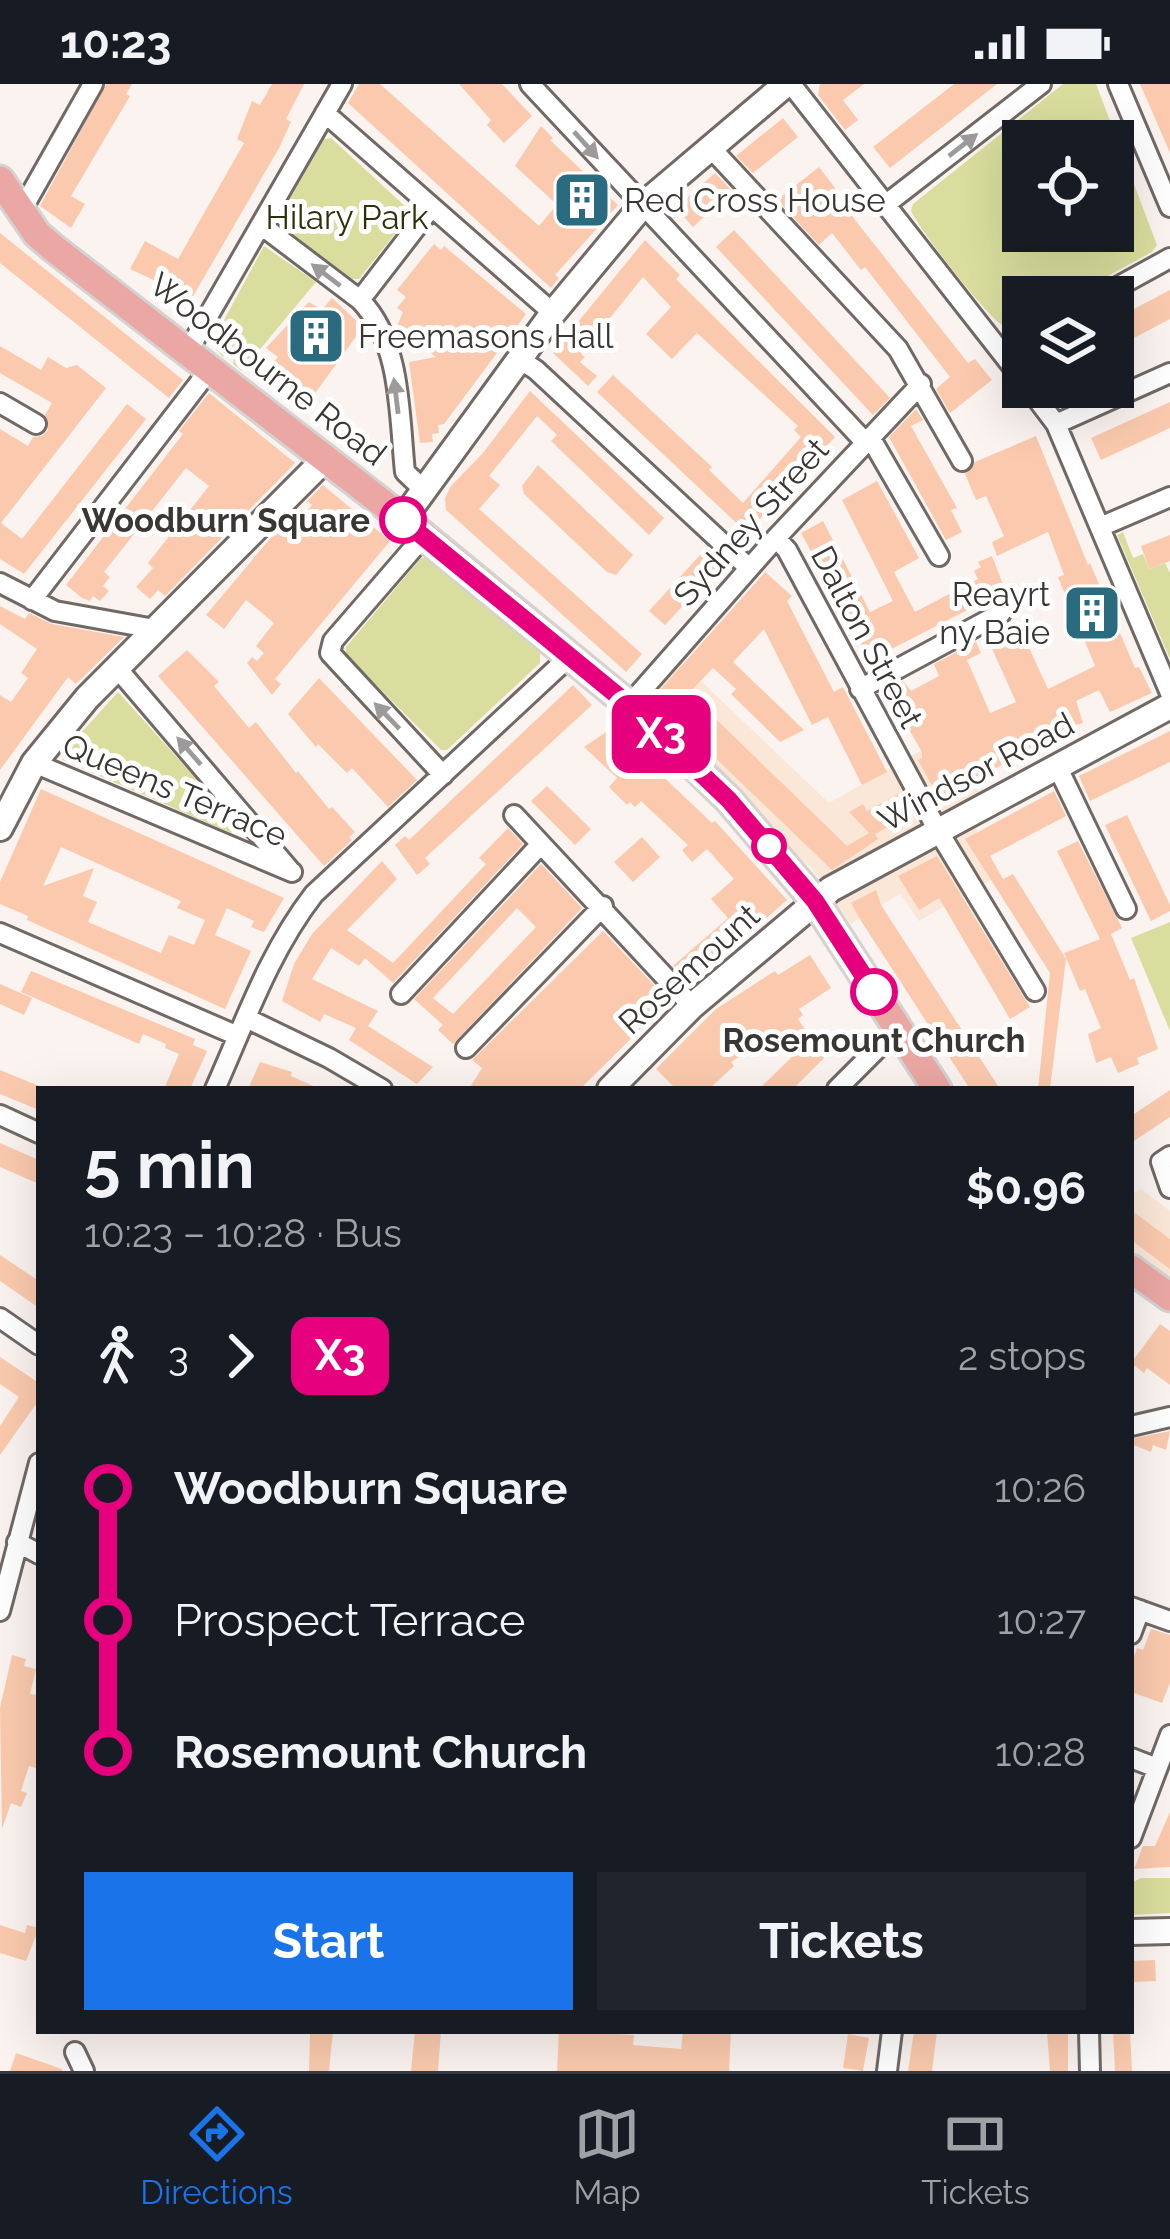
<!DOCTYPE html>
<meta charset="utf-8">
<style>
body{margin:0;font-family:Raleway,sans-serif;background:#20242c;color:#f1f3f6;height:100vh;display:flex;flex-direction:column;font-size:45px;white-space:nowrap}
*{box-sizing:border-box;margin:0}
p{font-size:39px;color:#9ea1a6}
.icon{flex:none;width:66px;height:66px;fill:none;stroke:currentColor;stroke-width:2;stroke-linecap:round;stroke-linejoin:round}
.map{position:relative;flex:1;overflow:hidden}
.side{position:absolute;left:36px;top:1002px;width:1098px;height:948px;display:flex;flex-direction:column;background:#171b24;border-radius:0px;box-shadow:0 12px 48px #0002}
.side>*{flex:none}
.badge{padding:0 24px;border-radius:18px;font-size:42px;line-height:78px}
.controls{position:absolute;left:1002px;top:36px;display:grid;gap:24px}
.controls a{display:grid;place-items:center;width:132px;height:132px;border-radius:0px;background:#171b24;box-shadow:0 12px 48px #0002;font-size:60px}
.map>.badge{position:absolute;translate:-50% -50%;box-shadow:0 0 0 6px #fff}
.legs{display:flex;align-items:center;gap:18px;height:132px;padding:0 48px;font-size:39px}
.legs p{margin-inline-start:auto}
.headline{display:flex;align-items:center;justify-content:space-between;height:204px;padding:0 48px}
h1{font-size:66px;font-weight:700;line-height:90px}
.action{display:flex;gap:24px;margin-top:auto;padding:24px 48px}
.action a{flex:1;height:138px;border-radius:0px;background:#1a73e8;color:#fff;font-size:48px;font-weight:700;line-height:138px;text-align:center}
.action a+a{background:#20242c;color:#f1f3f6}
ul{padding:0 48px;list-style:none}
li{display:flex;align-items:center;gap:42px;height:132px;font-size:45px}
li i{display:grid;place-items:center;width:18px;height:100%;margin:0 15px;background:currentColor}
li i::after{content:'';width:30px;height:30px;margin:-15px;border:9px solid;border-radius:50%;background:#171b24}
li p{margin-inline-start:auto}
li:first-child i{background:linear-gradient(#0000 50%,currentColor 0)}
li:last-child i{background:linear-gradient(currentColor 50%,#0000 0)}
.status{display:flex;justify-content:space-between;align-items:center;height:84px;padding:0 60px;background:#171b24;direction:ltr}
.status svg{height:33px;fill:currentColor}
.dock{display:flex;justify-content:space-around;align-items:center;height:168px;border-top:3px solid #363941;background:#171b24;font-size:33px;color:#9ea1a6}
.dock a{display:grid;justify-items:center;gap:6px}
.dock .active{color:#1a73e8}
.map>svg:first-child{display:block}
.commercial{fill:#fae7d7}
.green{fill:#d9de9e;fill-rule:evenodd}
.building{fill:#fbcaae;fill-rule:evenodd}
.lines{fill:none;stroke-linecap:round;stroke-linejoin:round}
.street-casing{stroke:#706966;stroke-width:24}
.secondary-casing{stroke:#706966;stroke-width:30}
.primary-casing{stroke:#d3d3d2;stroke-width:33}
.street{stroke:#fff;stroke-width:18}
.secondary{stroke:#fff;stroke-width:24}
.primary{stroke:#eba7a3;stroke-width:27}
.oneway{fill:#9c9a9a}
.line-1-casing{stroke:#fff;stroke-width:27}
.line-1{stroke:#e6007e;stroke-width:18}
.stop-1-dot{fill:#fff;stroke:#e6007e;stroke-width:6}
.labels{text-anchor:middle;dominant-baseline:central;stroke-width:10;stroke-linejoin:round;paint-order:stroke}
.poi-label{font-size:33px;fill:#393634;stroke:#fff;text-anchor:start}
.park-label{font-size:33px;fill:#2f300a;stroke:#fff}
.street-label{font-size:33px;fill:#393634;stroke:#fff}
.stop-label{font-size:33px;font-weight:bold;fill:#393634;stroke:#fff;text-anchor:end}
</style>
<div class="status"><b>10:23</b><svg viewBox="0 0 49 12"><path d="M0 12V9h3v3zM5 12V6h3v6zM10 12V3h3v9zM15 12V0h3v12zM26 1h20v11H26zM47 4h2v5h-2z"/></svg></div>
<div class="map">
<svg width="1170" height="1987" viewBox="0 0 1170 1987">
<rect width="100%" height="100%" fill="#fbf3ef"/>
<path class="commercial" d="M681,578L829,719L949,651L980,710L963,720L1000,791L919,837L900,810L851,840L813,786L641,621Z
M1141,1105L1170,1127V1203L1131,1174V1111Z"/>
<path class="green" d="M1063,0H1096L1157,161L1152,168L1069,213H1023V238C1017,240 1012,244 1004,242C990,237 919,145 911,127L913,120ZM1023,57H1113V147H1023Z
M331,54L408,125L409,132L359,195H352L281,141L280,132L324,55Z
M264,162L316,198L242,287L233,280L234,276L226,270L223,273L211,260Z
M1123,448L1133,474L1143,470L1149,485L1165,479L1170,489V575L1117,451Z
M421,474H429L540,568V579L447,666H441L346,571V563Z
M118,608L237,740L231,749L63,676L61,671Z
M1170,838V947L1131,854Z
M1141,1794H1170V1829L1131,1831V1799Z"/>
<path class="building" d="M106,0H132L126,10L130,12L71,112L85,120L71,144L40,122Z
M272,0H304L286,35L291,38L279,64L192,214L130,185L145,157L178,175L244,59L237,55L252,17L260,21Z
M359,0H380L539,142L554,124V118L515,82L541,42L553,54L550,56L618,121L555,191L559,194L551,204L348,19Z
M459,0H502L532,32L504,59L487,41L491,36Z
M820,0H864L843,16L858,36L845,46L818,11Z
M954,0H997L890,84L873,63Z
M1140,0H1170V69L1151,25Z
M783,34L798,53L753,89L736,72Z
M819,83L855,130L852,132L968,279L975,275L992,296L950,329L936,305L950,293L865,183L861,186L832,149L819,161L777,116Z
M715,89L732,107L693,143L676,124Z
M734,146L890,314L873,331L716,163Z
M0,149L183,296L169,314L0,179Z
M645,156L680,191L676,195L835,353L747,449L597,308L613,291L712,383L709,386L743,419L801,353L794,346L798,342L697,249L672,275L646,250L671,223L643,193L581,270L585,273L580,278L597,292L588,302L553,269L557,264L554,258L560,260Z
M434,160L441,166L444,162L526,230L444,340L438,341L439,349L432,350L433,358L420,359L409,278L436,273L397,242L403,228L397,224L406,213L397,206Z
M1170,206V235L1113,265V236Z
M332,214L363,243L313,312L273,279L278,273L266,264L309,218L322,226Z
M0,262L41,286L48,273L66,284L77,281L106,304L1,439L22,455L127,320L146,335L24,490L0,475V345L28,362L33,353L42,352L48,346L45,331L52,319L0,289Z
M530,307L664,434L649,451L551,357L557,351L537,332L489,392L500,401L479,425L642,570L626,588L446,426L445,414L451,402L483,369Z
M209,309L295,379L165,512L158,506L150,515L136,503L153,484L148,479L209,402L186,384L104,488L110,493L103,502L109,507L100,517L93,512L90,517L82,514L66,501L183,350L179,347Z
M1170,318V344L1101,376L1091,354Z
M916,325L923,336L911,342L957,424L951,426L962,448L946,456L889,353Z
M1036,352L1088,481L1090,479L1135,584L1139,583L1152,609L1110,628L1099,606L1076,617L1083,639L1068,643L940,716L918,676L922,674V668L889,611L893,609L890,604L903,597L911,607L939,592L934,580L976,558L981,569L967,576L990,629L1016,618L989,558L1020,544L1048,605L1095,582L1058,493L1064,491L1048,448L997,472L992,458L1004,452L986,412L976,416L965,390L975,378Z
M538,381L633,471L616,491L607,488L524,410L522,402Z
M877,397L919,474L894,488L915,528L978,495L974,487L981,483L978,478L992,472L1004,503L985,517L870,576L801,449L823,437L870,528L893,517L842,416Z
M323,401L390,457L275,595L281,600L272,611L247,579L252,573L257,577L264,569L256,562L274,539L246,516L224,545L206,531L274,450L284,440L291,446L312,421L307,417Z
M1170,451V477L1149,485L1141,462Z
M701,470L717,485L665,541L649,527Z
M765,488L792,512L787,517L834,608L843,603L887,688L862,701L828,633L812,641L764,545L733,578L804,646L780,658L731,610L736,605L713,584L689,609L847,762L869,749L849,728L863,720L867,727L898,710L910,731L875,750L878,755L832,786L653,614Z
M0,522L25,535L29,529L52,540L124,553L76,600L68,593L0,686V611L11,618L28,594L21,589L37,565L0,540Z
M187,566L219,598L214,602L249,644L256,638L296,689L298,687L329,725L332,723L355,748L349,753L352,756L324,782L158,592Z
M319,594L417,696L388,723L352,684L347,689L318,660L316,663L288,630Z
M573,601L592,621L425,774L430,780L417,791L395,761L405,752L409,756Z
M612,644L712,739L715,737L787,816L690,900L673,882L728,834L711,815L734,795L707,765L692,778L682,766L688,761L641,717L635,723L630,718L627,721L609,703L617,694L584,663Z
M1170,647V678L1090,717L1079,692Z
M547,702L591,745L575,761L531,717Z
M41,705L284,814L264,848L251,843L254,837L227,824L215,851L251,867L225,925L27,836L28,832L0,820V798ZM61,763L181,817L177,824L205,836L194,861L169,851L161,869L88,838L97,818L83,812L94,784L43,802Z
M1054,707L1066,732L990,772L1003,795L1013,790L1066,875L1050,1005H1038L1050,889L965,755Z
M1127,731L1170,821V827L1151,837L1105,741Z
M508,744L523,760L393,899L365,874L359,882L331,864L312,895L378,927L368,942L433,983L417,1000L349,956L356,944L324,930L320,938L282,917L294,880L312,850L382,777L397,795L347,846L393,879L486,780L479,774Z
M642,753L660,773L633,798L614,778Z
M1078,757L1122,844L1111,850L1130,896L1134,894L1158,965L1137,974L1139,980L1118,989L1111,973L1096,979L1088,950L1101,944L1085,905L1080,907L1064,869L1100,855L1057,767Z
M937,772L1030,923L1010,935L939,814L919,826L898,792Z
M541,780L582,824L453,960L438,946L443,941L414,915ZM517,824L536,843L453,930L433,914Z
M876,806L881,821L1000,1005H970L863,840L851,819Z
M603,847L669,917L580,1005H469L482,984L472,976Z
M810,871L831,904L799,925L803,931L798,935L824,974L793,1005H759L796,969L776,949L731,978L734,982L709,1005H676L656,985L716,925L775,887L778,891Z
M31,887L195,955L193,961L207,967L190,1005H164L179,970L165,964L166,960L143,950L139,960L21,908Z
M0,900L32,914L24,931L0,920Z
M260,978L292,988L291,992L320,1005H248Z
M0,986L39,1002V1026L0,1010Z
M1170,1006V1033L1131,1059V1032Z
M0,1059L39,1076V1100L0,1083Z
M1131,1126L1170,1155V1185L1131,1156Z
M0,1171L39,1197V1224L0,1197Z
M1160,1240L1170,1247V1301L1147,1284L1144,1289L1131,1279Z
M0,1273L39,1299V1316L0,1371V1342L19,1313L0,1300Z
M1170,1347L1166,1366L1153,1361L1151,1368L1131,1360V1355Z
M1151,1545L1170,1551V1599L1162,1619L1131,1608V1581L1137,1564L1143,1566Z
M12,1571L26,1575L24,1582L36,1585L30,1610L39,1611V1685L29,1682L21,1707L27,1709L21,1723L11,1719L2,1745L0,1624Z
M1170,1728V1783L1134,1785L1143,1762H1155Z
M0,1841L25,1849L27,1841L39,1844L26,1877L0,1869Z
M1155,1876L1156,1897L1131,1898V1877Z
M310,1947H333L329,1987H309Z
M415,1947H441L438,1987H411Z
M559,1947L634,1951L633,1961L681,1965L683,1947H731L729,1987H557Z
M914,1947H937L932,1987H908Z
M1047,1947H1068V1987H1050Z
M1113,1947H1130L1132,1987H1115Z
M848,1950L869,1954L863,1987L843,1984Z
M16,1969L62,1985V1987H10Z"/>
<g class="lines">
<defs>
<path id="street" d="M530,0L865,358
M791,0L1023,296
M1118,0L1170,123
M325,29L553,229
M709,62L898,265L962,377
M885,121L1041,0
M20,129L93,0
M261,141L360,216L431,124
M1099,213L1170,174
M360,216C402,259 399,332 405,388L425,407
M188,267L342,0
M1001,267L1023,254
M519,275L536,286L749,484
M1028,303L1056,340L1170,609
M0,319L36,340
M1056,340L1170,289
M870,353L939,472
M1100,443L1170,413
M423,453L333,557L330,569L443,691
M776,454L787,466L937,745L1035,907
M0,499L55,527L149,544L154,549
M32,516L210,285
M117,584L289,785
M860,605L1001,529
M629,621L776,454L921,300
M34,679L292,788
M1057,682L1126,825
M514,731L692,922
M0,849L238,952
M401,910L541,760
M246,934L329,974L382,1005
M466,964L603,822
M215,1005C245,938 269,868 314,810L569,573
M837,1005L897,945
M0,1031L39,1049
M1170,1072L1161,1078L1170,1104
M0,1234L39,1261
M1131,1342L1170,1333
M17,1458L39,1470
M1131,1523L1170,1537
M0,1527L39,1379
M1131,1550L1140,1526
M1131,1674L1157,1684
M1131,1754L1170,1651
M1089,1947L1090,1987
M75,1968L84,1987
M887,1987L892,1947"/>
<path id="secondary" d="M403,435L553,229L642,122L786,0
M0,744L34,679L87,614L325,375
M610,1005L692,922L831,805L1170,622
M1131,1848L1170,1847"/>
<path id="primary" d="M0,96L37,150L52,163L403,435L647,636L729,716L815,817L937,1005
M1131,1185L1170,1213"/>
</defs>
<use href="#street" class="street-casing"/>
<use href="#secondary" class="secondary-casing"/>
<use href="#primary" class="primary-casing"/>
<use href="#street" class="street"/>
<use href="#secondary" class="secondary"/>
<use href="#primary" class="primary"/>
</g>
<defs><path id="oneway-solid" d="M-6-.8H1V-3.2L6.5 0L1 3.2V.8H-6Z" transform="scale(3)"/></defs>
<g class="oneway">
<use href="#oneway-solid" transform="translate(586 61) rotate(48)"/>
<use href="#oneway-solid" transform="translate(963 61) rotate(-38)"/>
<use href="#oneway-solid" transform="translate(326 191) rotate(-143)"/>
<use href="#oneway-solid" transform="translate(396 312) rotate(-97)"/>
<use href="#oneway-solid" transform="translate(387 632) rotate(-134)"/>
<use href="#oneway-solid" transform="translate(189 667) rotate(-131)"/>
</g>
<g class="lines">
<defs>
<path id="line-1" d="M403,436L629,621L729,716L815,817L874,908"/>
</defs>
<use href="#line-1" class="line-1-casing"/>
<use href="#line-1" class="line-1"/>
</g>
<defs>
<symbol id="building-square" viewBox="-11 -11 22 22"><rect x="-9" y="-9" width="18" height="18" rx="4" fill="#2b6b7f" stroke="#fff"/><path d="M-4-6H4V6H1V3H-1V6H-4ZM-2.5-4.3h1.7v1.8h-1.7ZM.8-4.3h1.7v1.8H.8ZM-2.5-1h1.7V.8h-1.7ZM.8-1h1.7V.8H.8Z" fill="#fff"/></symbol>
</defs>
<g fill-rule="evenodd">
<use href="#building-square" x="549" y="83" width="66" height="66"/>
<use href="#building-square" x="283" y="219" width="66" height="66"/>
<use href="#building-square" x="1059" y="496" width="66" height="66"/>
</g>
<g class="stop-1-dot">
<circle cx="403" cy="436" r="21"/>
<circle cx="769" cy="762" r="15"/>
<circle cx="874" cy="908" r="21"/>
</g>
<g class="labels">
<g class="poi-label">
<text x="624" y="116">Red Cross House</text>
<text x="358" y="252">Freemasons Hall</text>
<text x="1050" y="510" text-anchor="end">Reayrt<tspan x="1050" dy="38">ny Baie</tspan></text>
</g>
<g class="park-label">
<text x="347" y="133">Hilary Park</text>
</g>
<g class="street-label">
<text transform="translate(268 285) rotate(38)">Woodbourne Road</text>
<text transform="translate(751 438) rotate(-48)">Sydney Street</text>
<text transform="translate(867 553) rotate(62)">Dalton Street</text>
<text transform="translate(976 688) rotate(-28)">Windsor Road</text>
<text transform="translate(175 706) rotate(23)">Queens Terrace</text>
<text transform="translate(689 885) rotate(-42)">Rosemount</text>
</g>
<g class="stop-label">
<text x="370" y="436">Woodburn Square</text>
<text x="874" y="956" text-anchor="middle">Rosemount Church</text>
</g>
</g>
</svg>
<div class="controls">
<a><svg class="icon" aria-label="locate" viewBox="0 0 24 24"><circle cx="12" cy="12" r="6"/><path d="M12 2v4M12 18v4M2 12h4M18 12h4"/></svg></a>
<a><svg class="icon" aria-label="layers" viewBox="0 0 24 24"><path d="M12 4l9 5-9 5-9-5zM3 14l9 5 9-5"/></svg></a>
</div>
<b class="badge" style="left:661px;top:650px;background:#e6007e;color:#fff">X3</b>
<section class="side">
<div class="headline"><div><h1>5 min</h1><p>10:23 – 10:28 · Bus</p></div><b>$0.96</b></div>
<div class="legs"><svg class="icon" aria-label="walk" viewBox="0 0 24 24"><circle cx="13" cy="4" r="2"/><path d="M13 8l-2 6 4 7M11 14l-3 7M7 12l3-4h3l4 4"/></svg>3<svg class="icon" aria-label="forward" viewBox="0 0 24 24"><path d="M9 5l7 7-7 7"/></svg><b class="badge" style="background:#e6007e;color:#fff">X3</b><p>2 stops</p></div>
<ul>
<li><i style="color:#e6007e"></i><b>Woodburn Square</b><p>10:26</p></li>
<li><i style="color:#e6007e"></i><span>Prospect Terrace</span><p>10:27</p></li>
<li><i style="color:#e6007e"></i><b>Rosemount Church</b><p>10:28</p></li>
</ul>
<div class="action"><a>Start</a><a>Tickets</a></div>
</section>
</div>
<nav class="dock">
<a class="active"><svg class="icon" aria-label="directions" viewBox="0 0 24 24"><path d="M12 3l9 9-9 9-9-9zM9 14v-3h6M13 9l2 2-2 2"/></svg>Directions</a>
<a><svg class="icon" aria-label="map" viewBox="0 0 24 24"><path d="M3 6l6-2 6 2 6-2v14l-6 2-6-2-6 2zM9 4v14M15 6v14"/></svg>Map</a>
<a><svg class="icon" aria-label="tickets" viewBox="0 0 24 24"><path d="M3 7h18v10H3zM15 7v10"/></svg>Tickets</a>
</nav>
